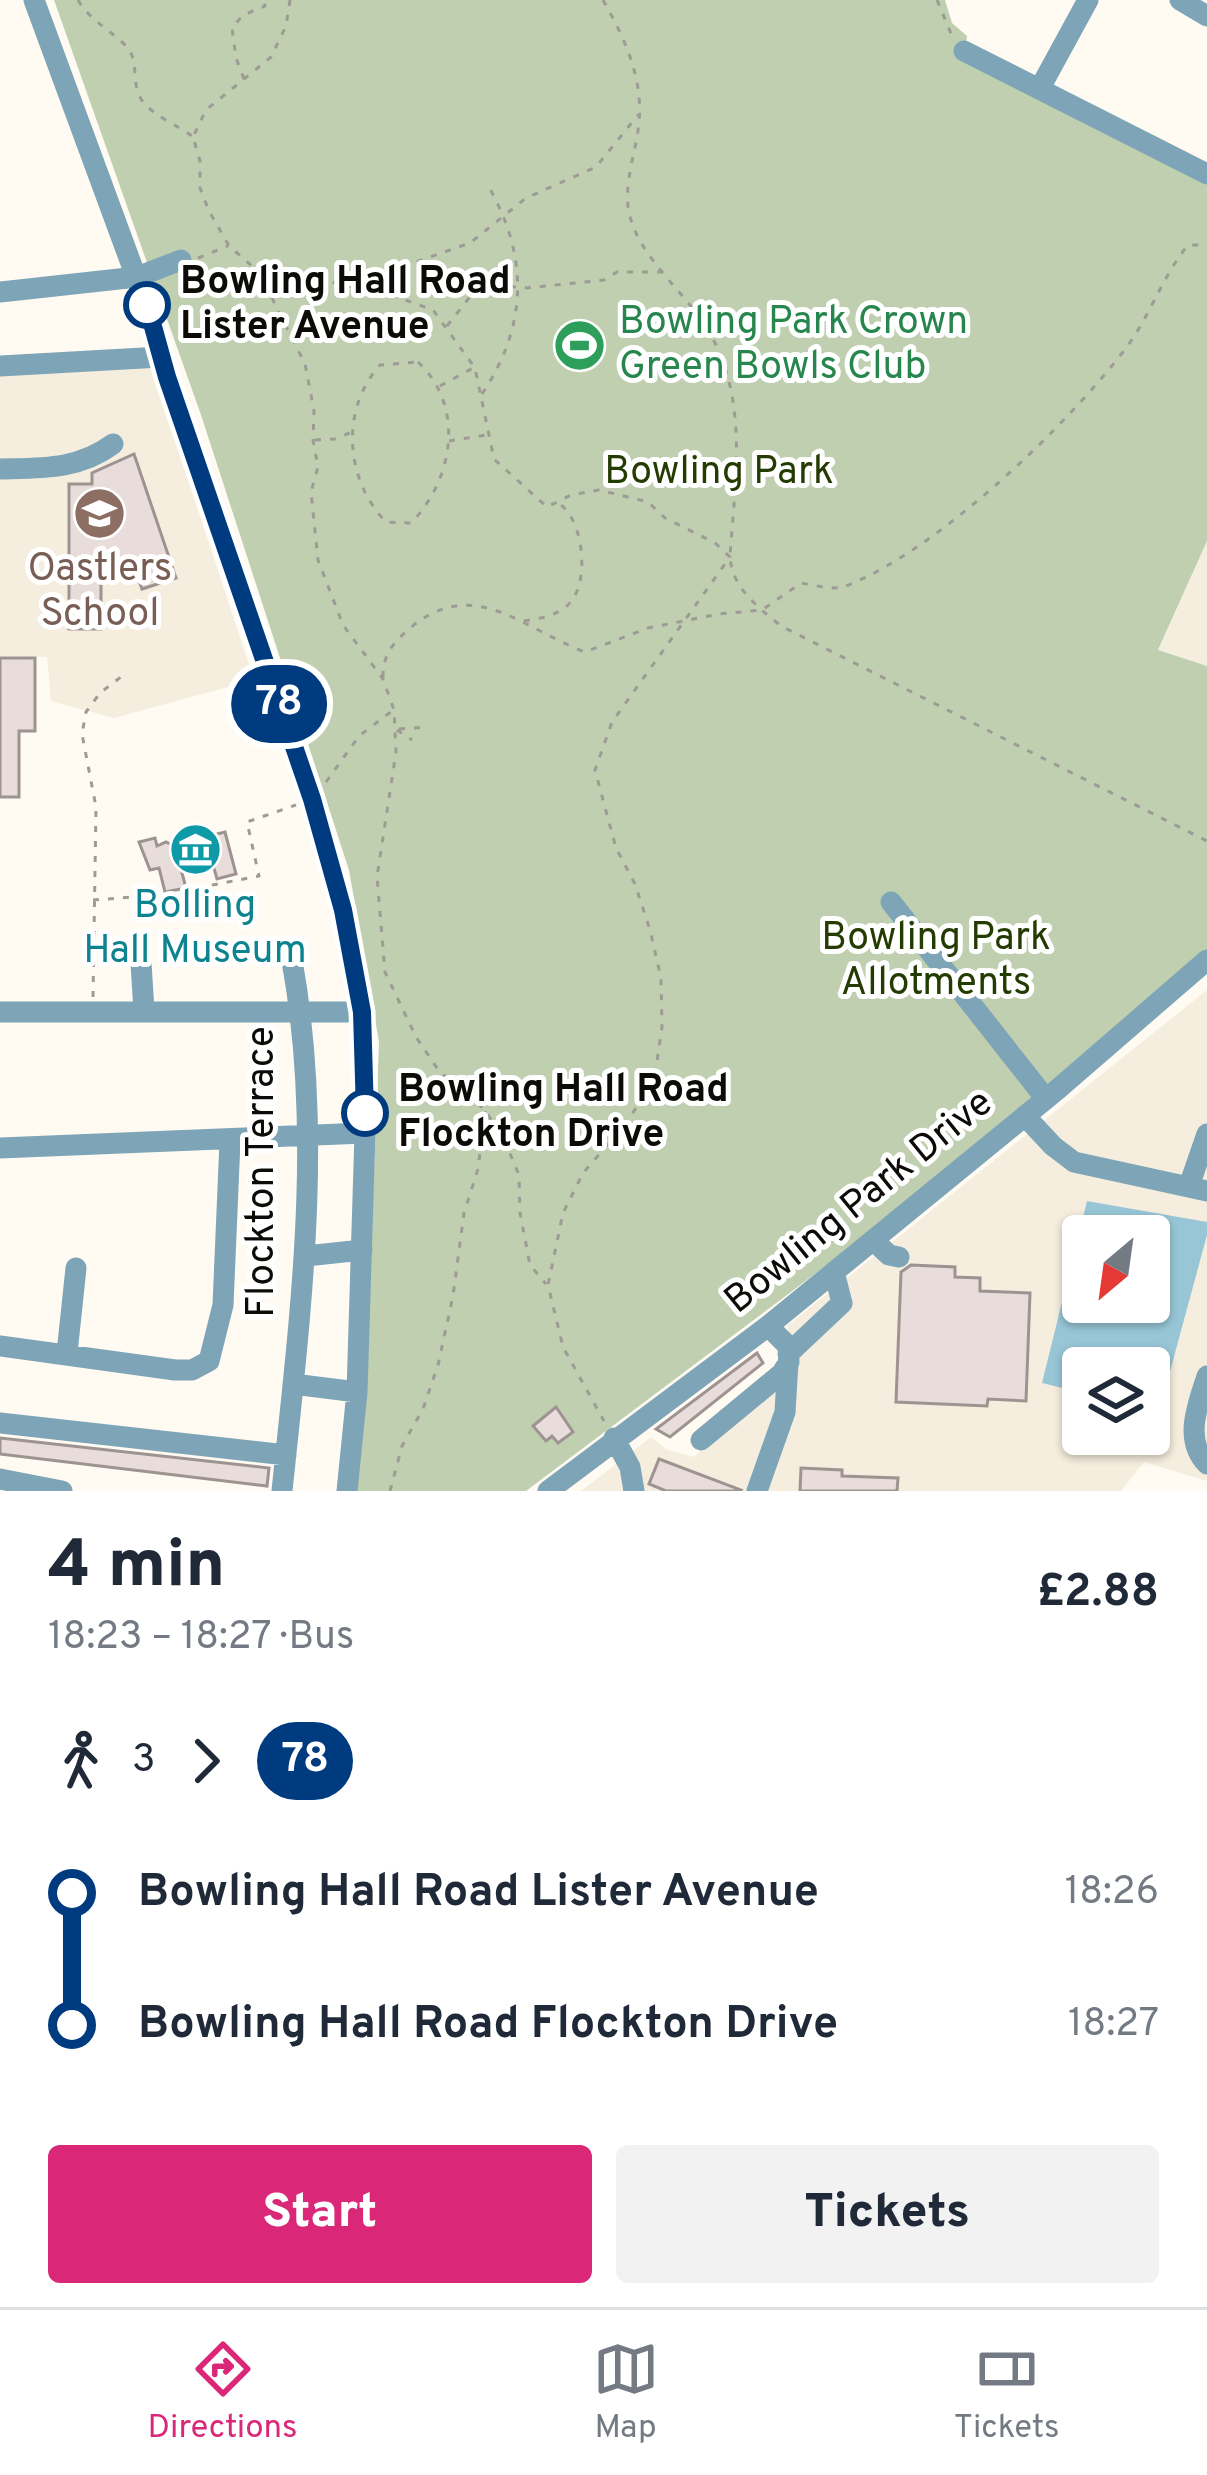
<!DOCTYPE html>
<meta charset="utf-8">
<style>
body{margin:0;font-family:Overpass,sans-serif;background:#f2f2f3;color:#1f2937;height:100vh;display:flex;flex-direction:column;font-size:45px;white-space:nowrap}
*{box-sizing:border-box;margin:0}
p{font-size:39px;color:#747a83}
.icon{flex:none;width:66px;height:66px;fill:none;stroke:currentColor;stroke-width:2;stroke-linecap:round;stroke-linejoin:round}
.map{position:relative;height:1491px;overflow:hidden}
.side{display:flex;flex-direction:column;background:#fff;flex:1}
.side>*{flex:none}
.badge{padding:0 24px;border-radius:39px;font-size:42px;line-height:78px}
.needle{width:78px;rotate:209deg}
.buttons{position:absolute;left:1062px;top:1215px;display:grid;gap:24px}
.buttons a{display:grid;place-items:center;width:108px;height:108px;border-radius:12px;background:#fff;box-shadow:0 3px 9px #0004;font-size:60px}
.map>.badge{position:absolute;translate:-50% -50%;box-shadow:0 0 0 6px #fff}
.legs{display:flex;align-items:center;gap:18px;height:132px;padding:0 48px;font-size:39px}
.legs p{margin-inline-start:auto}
.head{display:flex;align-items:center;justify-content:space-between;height:204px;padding:0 48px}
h1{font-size:66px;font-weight:800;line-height:90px}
.primary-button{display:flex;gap:24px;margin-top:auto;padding:24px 48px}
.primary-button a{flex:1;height:138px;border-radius:12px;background:#db2777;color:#fff;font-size:48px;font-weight:800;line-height:138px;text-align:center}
.primary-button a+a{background:#f2f2f3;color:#1f2937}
ul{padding:0 48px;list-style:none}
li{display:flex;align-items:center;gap:42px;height:132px;font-size:45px}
li i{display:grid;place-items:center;width:18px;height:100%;margin:0 15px;background:currentColor}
li i::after{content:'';width:30px;height:30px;margin:-15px;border:9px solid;border-radius:50%;background:#fff}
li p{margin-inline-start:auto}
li:first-child i{background:linear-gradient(#0000 50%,currentColor 0)}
li:last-child i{background:linear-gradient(currentColor 50%,#0000 0)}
.dock{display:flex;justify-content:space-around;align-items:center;height:168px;border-top:3px solid #e0e1e3;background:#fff;font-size:33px;color:#747a83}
.dock a{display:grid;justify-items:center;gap:6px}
.dock .active{color:#db2777}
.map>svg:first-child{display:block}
.built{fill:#f5eede;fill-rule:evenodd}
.green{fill:#bfcfb0}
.water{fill:#98c6d7;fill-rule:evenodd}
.building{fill:#e8ddda;stroke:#9d9390;stroke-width:3}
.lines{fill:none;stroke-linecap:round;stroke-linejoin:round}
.path{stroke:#9e9b95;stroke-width:3;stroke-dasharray:6 9;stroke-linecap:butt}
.minor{stroke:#7da4b7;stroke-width:21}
.line-1-casing{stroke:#fff;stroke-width:27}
.line-1{stroke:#003b80;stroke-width:18}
.stop-1-dot{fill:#fff;stroke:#003b80;stroke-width:6}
.labels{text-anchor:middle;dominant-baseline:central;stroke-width:10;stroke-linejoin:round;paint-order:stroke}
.stop-label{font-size:39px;font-weight:bold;fill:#0c0b08;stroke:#fff;text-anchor:start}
.leisure-label{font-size:39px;fill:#27864d;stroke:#fff;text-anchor:start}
.park-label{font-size:39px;fill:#243b02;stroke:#fff}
.education-label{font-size:39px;fill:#785e54;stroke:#fff}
.culture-label{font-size:39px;fill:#0d838f;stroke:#fff}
.street-label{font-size:39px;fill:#0c0b08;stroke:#fff}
</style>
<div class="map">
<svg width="1207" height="1491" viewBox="0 0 1207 1491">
<rect width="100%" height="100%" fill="#fffbf2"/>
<path class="built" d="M150,364L254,680L114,718L51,701L47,657L0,656V370Z
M1207,541V666L1158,651Z
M1207,990V1481L1144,1462L1121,1491H581L651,1437L667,1450L694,1457L799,1366L787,1326ZM1083,1236H1149V1302H1083ZM1083,1368H1149V1434H1083Z"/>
<path class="green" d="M54,0H945L952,23L967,36L965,51L1207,174V541L1158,650L1207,666V960L1025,1116L526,1491H355L365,1415L379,1042L349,870L201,415Z"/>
<path class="water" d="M1087,1201L1207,1222V1235L1159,1412L1149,1410V1368H1083V1393L1042,1383ZM1083,1236H1149V1302H1083Z"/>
<path class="building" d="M134,454L176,578L142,589L136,572H101V629H69V484H92V473Z
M0,658H35V731H19V797H0Z
M225,832L236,874L217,879L212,861L181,869L186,888L165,892L159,868L150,870L139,842L155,838L157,846L166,842L172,845Z
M911,1265L955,1267V1277L980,1278V1291L1030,1293L1026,1401L988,1399L987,1406L896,1402L901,1272Z
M757,1353L763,1363L670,1437L656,1429Z
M556,1407L573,1432L558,1443L552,1436L546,1441L533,1426Z
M0,1438L269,1468L267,1486L0,1454Z
M659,1459L741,1490L740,1491H666L649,1484Z
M801,1468L842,1470V1476L898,1478L897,1491H800Z"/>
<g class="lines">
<path class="path" d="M78,0C91,22 111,30 127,47C140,62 130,85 143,102C154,116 177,125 192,136
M290,0L286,26L271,57L206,110L193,137L200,161V188L209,211L229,246L259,272L305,364L314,410L313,440L318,467L311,492L318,560L343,625L383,679L394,710L396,752L377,877L385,972L416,1037L439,1071L485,1110L506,1144L519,1175L520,1213L530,1265L546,1284
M603,0C624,37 643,77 639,121C637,150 623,183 629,212C637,254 682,290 705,325C750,396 735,478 730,557C732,588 758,607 781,626L1207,841
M937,0L952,36
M244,79L236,58L232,28L243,15L265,6L264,0
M198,258L228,246
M259,272L283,271L394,296L433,310L475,368L494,459L547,507L571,495L599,490L648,502L665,518L715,543L730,557L612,722L595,770L616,848L635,884L650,930L661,978L662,1027L654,1081L624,1126L583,1173L563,1213L548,1285L563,1347L604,1421
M480,284L527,288L604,280L617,272H663
M362,286L410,264L470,243L526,198L596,167L638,115
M447,326L480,284L468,277L462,285L465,290H472
M418,362C466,407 453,480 411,523L386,522C345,480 340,409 380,365Z
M440,386L473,368
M482,394C527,327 529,259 490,189
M315,440L335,439L352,432
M449,441L486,435
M524,621C542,618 564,615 574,597C589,573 582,514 556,502
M383,677C383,655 392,644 409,629C473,574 523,629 585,652L648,628L719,614L762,610L801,583C815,585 834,591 846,586C938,550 1066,427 1126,348C1150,316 1162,277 1188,245H1207
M399,729L427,727
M397,730L412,740
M326,782L359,736L392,711
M93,900L161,895L259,876L247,822L296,805
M93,997L96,807L82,734L86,712L100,693L126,673
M390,1491L402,1446L423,1409L438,1365L453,1296L464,1213L478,1169L485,1111"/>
<path class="minor" d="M34,0L146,304L167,377L312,799L343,910L362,1012L365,1133L357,1392L347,1491
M1180,0L1207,16
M964,51L1207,174
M1040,88L1088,0
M0,292L137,277L181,260
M0,366L161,357
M0,469C41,468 78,470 113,444
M891,902L1046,1099
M140,947L144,1011
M0,1012H362
M1025,1116L1053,1146L1074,1162L1207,1191
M0,1148L365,1133
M1189,1186L1207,1134
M873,1240L889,1255L899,1257
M306,1256L362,1250
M0,1346L175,1370H192L209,1361L223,1305L230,1141
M67,1353L76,1268
M788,1354L842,1303L834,1272
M1207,1376C1198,1405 1183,1439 1207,1464
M293,1384L357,1392
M0,1423L286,1455
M614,1438L630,1467L634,1491
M701,1440L782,1373L789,1362L788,1346L768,1326
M0,1479L62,1491
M282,1491C300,1316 324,1136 292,961
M548,1491L768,1326L1058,1089L1207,960
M757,1491L785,1412L788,1362"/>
</g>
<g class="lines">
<defs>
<path id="line-1" d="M147,305L167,377L312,799L343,910L362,1012L365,1113"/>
</defs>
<use href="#line-1" class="line-1-casing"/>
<use href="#line-1" class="line-1"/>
</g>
<defs>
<symbol id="stadium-disc" viewBox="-11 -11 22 22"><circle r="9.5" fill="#2e9e5b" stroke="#fff"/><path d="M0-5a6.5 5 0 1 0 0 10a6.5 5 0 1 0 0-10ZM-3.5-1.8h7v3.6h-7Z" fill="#fff"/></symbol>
<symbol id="school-disc" viewBox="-11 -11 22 22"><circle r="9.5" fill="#8d6e63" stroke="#fff"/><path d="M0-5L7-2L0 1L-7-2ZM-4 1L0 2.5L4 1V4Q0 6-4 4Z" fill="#fff"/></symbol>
<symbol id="museum-disc" viewBox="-11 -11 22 22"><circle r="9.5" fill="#0f9aa8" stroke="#fff"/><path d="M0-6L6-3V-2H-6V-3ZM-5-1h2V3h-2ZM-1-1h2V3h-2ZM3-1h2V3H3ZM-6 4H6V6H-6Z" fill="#fff"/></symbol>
</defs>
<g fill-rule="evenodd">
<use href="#stadium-disc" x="550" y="316" width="59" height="59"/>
<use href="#school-disc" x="70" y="484" width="59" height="59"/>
<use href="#museum-disc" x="166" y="820" width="59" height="59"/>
</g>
<g class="stop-1-dot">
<circle cx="147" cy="305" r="21"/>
<circle cx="365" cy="1113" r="21"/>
</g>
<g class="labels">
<g class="stop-label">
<text x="180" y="283">Bowling Hall Road<tspan x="180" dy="45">Lister Avenue</tspan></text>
<text x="398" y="1091">Bowling Hall Road<tspan x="398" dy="45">Flockton Drive</tspan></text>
</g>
<g class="leisure-label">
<text x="619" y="323">Bowling Park Crown<tspan x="619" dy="45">Green Bowls Club</tspan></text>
</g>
<g class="park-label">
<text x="719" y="473">Bowling Park</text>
<text x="936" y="939">Bowling Park<tspan x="936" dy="45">Allotments</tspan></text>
</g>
<g class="education-label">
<text x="100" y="570">Oastlers<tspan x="100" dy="45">School</tspan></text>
</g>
<g class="culture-label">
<text x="195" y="907">Bolling<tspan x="195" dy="45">Hall Museum</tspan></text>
</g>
<g class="street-label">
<text transform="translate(263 1172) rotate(-90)">Flockton Terrace</text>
<text transform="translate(860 1203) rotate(-39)">Bowling Park Drive</text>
</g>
</g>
</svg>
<div class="buttons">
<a><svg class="needle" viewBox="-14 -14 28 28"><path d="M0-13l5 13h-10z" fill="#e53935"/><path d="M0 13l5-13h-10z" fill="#747a83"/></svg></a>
<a><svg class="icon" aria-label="layers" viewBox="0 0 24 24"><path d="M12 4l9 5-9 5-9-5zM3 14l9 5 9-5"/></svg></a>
</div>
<b class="badge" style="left:279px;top:704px;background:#003b80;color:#fff">78</b>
</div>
<section class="side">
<div class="head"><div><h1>4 min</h1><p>18:23 – 18:27 · Bus</p></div><b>£2.88</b></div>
<div class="legs"><svg class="icon" aria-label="walk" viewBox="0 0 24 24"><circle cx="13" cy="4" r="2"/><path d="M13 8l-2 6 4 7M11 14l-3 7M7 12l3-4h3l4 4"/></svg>3<svg class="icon" aria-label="forward" viewBox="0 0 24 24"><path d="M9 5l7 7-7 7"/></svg><b class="badge" style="background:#003b80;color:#fff">78</b></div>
<ul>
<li><i style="color:#003b80"></i><b>Bowling Hall Road Lister Avenue</b><p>18:26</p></li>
<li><i style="color:#003b80"></i><b>Bowling Hall Road Flockton Drive</b><p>18:27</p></li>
</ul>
<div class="primary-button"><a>Start</a><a>Tickets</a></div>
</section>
<nav class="dock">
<a class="active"><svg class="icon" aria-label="directions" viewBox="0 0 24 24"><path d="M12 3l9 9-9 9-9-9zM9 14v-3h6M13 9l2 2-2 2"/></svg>Directions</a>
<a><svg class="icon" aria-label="map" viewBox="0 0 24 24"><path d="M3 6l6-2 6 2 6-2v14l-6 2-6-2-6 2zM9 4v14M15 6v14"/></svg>Map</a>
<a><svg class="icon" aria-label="tickets" viewBox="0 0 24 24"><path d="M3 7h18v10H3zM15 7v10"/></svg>Tickets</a>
</nav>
